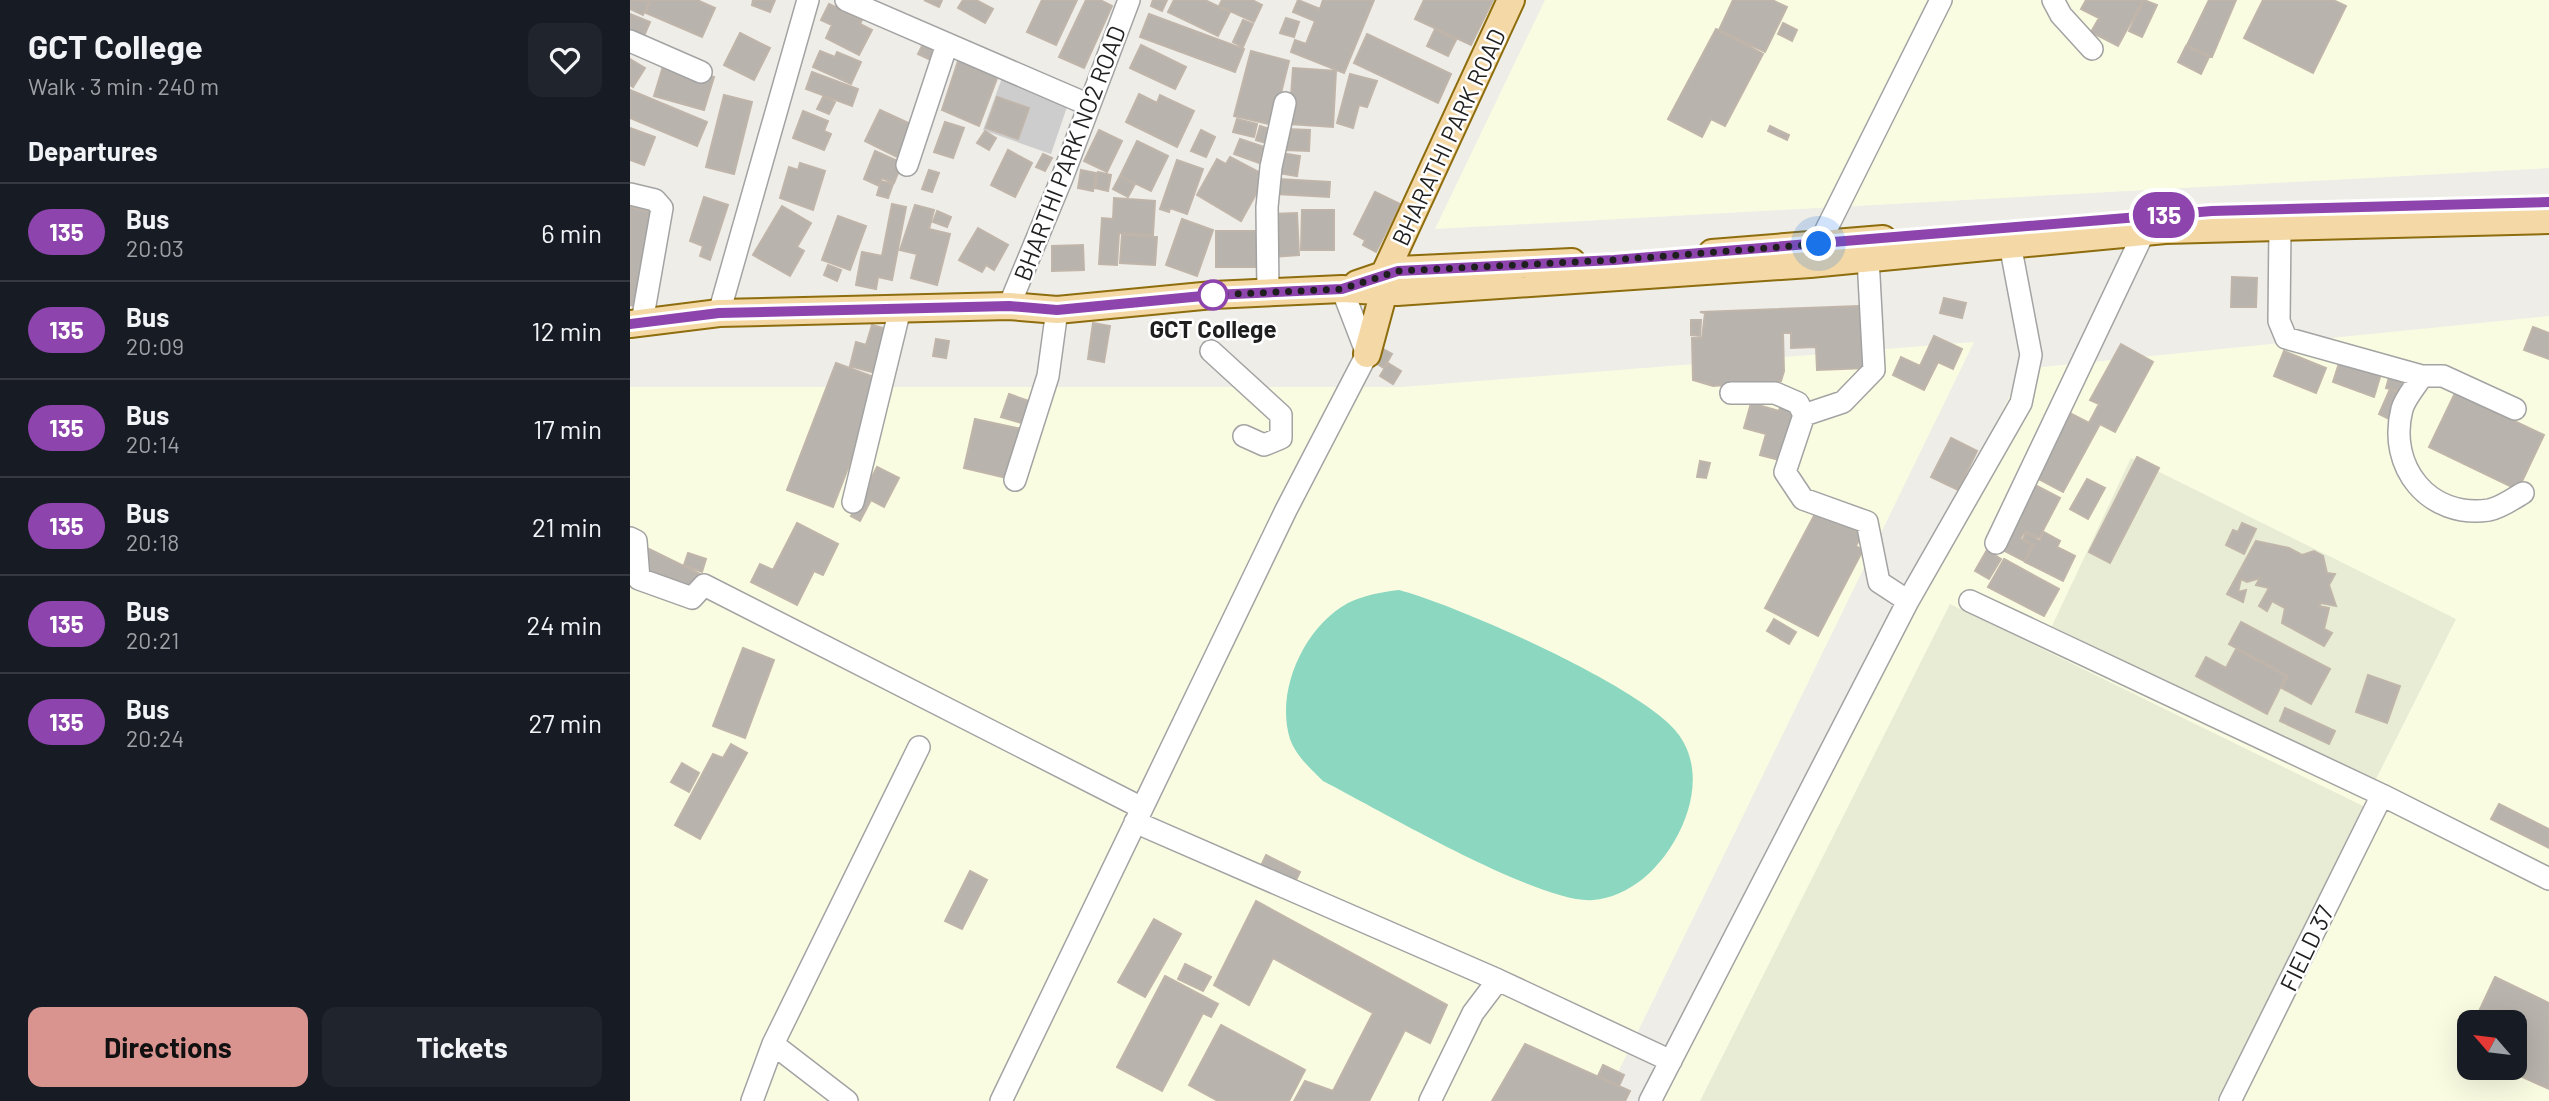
<!DOCTYPE html>
<meta charset="utf-8">
<style>
body{margin:0;font-family:Barlow,sans-serif;background:#20242c;color:#f1f3f6;height:100vh;display:flex;flex-direction:column;font-size:26px;white-space:nowrap}
*{box-sizing:border-box;margin:0}
p{font-size:23px;color:#9ea1a6}
.icon{flex:none;width:38px;height:38px;fill:none;stroke:currentColor;stroke-width:2;stroke-linecap:round;stroke-linejoin:round}
.map{position:relative;flex:1;overflow:hidden}
.drawer{display:flex;flex-direction:column;background:#171b24;width:630px}
.drawer>*{flex:none}
.badge{padding:0 14px;border-radius:23px;font-size:24px;line-height:46px}
.needle{width:46px;rotate:298deg}
.fabs{position:absolute;left:1827px;top:1010px;display:grid;gap:14px}
.fabs a{display:grid;place-items:center;width:70px;height:70px;border-radius:14px;background:#171b24;box-shadow:0 7px 28px #0002;font-size:35px}
.you{position:absolute;width:35px;height:35px;margin:-18px;border:5px solid #fff;border-radius:50%;background:#1a73e8;box-shadow:0 0 0 10px #1a73e833}
.map>.badge{position:absolute;translate:-50% -50%;box-shadow:0 0 0 4px #fff}
h2{padding:0 28px;font-size:26px;line-height:63px}
.round{display:grid;place-items:center;flex:none;width:74px;height:74px;border-radius:14px;background:#20242c}
.headline{display:flex;align-items:center;justify-content:space-between;height:119px;padding:0 28px}
h1{font-size:33px;font-weight:700;line-height:52px}
.primary-button{display:flex;gap:14px;margin-top:auto;padding:14px 28px}
.primary-button a{flex:1;height:80px;border-radius:14px;background:#da948f;color:#111;font-size:28px;font-weight:700;line-height:80px;text-align:center}
.primary-button a+a{background:#20242c;color:#f1f3f6}
ul{padding:0;list-style:none}
li{display:flex;align-items:center;gap:21px;height:98px;padding:0 28px;border-top:2px solid #363941}
li div{flex:1}
li b{display:block;font-size:26px}
li em{font-style:normal}
li .badge{min-width:77px;font-weight:700;text-align:center}
main{display:flex;flex:1;min-height:0}
.map>svg:first-child{display:block}
.education{fill:#fafce2;fill-rule:evenodd}
.religious{fill:#cdcdcd}
.farmland{fill:#e8ecd4}
.pitch{fill:#8cd7c0}
.building{fill:#b8b3ac;stroke:#c0b5aa;stroke-width:2}
.lines{fill:none;stroke-linecap:round;stroke-linejoin:round}
.minor-casing{stroke:#a3a3a3;stroke-width:24}
.major-casing{stroke:#8d6d0d;stroke-width:30}
.minor{stroke:#fff;stroke-width:21}
.major{stroke:#f4d9a7;stroke-width:26}
.line-casing{stroke:#fff;stroke-width:16}
.line{stroke:#8e44ad;stroke-width:10}
.walk{stroke:#1f1f1f;stroke-width:7;stroke-dasharray:0 12.6}
.stop-dot{fill:#fff;stroke:#8e44ad;stroke-width:3.5}
.labels{text-anchor:middle;dominant-baseline:central;stroke-width:5;stroke-linejoin:round;paint-order:stroke}
.street-label{font-size:24px;fill:#1f1f1f;stroke:#fff}
.stop-label{font-size:24px;font-weight:bold;fill:#1f1f1f;stroke:#fff}
</style>
<main>
<section class="drawer">
<div class="headline"><div><h1>GCT College</h1><p>Walk · 3 min · 240 m</p></div><a class="round"><svg class="icon" aria-label="heart" viewBox="0 0 24 24"><path d="M12 20l-8-8c-3-5 5-10 8-4 3-6 11-1 8 4z"/></svg></a></div>
<h2>Departures</h2>
<ul>
<li><span class="badge" style="background:#8e44ad;color:#fff">135</span><div><b>Bus</b><p>20:03</p></div><em>6 min</em></li>
<li><span class="badge" style="background:#8e44ad;color:#fff">135</span><div><b>Bus</b><p>20:09</p></div><em>12 min</em></li>
<li><span class="badge" style="background:#8e44ad;color:#fff">135</span><div><b>Bus</b><p>20:14</p></div><em>17 min</em></li>
<li><span class="badge" style="background:#8e44ad;color:#fff">135</span><div><b>Bus</b><p>20:18</p></div><em>21 min</em></li>
<li><span class="badge" style="background:#8e44ad;color:#fff">135</span><div><b>Bus</b><p>20:21</p></div><em>24 min</em></li>
<li><span class="badge" style="background:#8e44ad;color:#fff">135</span><div><b>Bus</b><p>20:24</p></div><em>27 min</em></li>
</ul>
<div class="primary-button"><a>Directions</a><a>Tickets</a></div>
</section>
<div class="map">
<svg width="1919" height="1101" viewBox="0 0 1919 1101">
<rect width="100%" height="100%" fill="#efede7"/>
<path class="education" d="M915,0H1919V168L805,229Z
M1919,316V1101H1029L1393,369ZM1839,1022H1885V1068H1839Z
M1344,342L974,1101H0V387H772Z"/>
<path class="religious" d="M372,78L438,104L421,154L353,130Z"/>
<path class="farmland" d="M1501,458L1826,619L1744,783L1422,626Z
M1320,604L1735,807L1587,1101H1070Z"/>
<path class="pitch" d="M769,590C827,605 1017,689 1049,735C1072,767 1063,809 1045,840C1028,870 999,897 963,900C911,905 746,808 693,781C681,769 666,756 660,739C645,691 674,627 718,603C734,595 752,592 769,590Z"/>
<path class="building" d="M0,0L19,1L13,15L0,9Z
M21,0H67L85,8L72,37L16,13Z
M123,0H145L140,12L122,5Z
M294,0H312L309,7Z
M333,0H346L363,9L355,23L328,8Z
M412,0H447L426,45L397,32Z
M456,0H470L482,6L454,68L429,57Z
M523,0H537L532,11L521,6Z
M544,0H575L600,12L588,36L538,12Z
M592,0H622L632,5L624,22L589,6Z
M668,0L690,9L693,0H744L714,73L661,52L665,40L676,44L685,21L663,12Z
M794,0H863L841,45L785,19Z
M1103,0H1142L1157,7L1135,52L1089,30Z
M1456,0H1513L1488,46L1461,32L1469,18L1451,9Z
M1514,0L1527,5L1512,37L1499,31Z
M1579,0H1606L1582,57L1557,45Z
M1633,0H1703L1716,6L1683,73L1614,38Z
M199,4L232,20L230,24L242,30L229,55L196,38L202,25L191,20Z
M0,14L20,22L11,43L0,39Z
M519,14L614,49L605,72L510,37Z
M656,18L669,22L664,37L650,33Z
M613,20L623,24L613,47L603,42Z
M1153,23L1167,30L1162,41L1148,34Z
M805,29L826,40L818,56L797,46Z
M1086,29L1133,54L1095,126L1081,119L1072,137L1038,119Z
M110,33L140,48L124,80L94,65Z
M737,34L821,74L808,103L724,63Z
M294,42L313,51L307,63L288,54Z
M511,45L556,67L545,89L500,68Z
M1556,46L1579,57L1571,74L1548,62Z
M190,51L205,57L207,52L231,62L221,84L183,67Z
M621,51L659,61L643,125L604,116Z
M329,58L369,73L349,126L312,110Z
M0,59L15,68L3,87L0,85Z
M34,63L84,77L74,110L24,96Z
M663,68L706,71L703,127L659,124Z
M182,72L228,89L222,106L176,89Z
M720,74L747,81L737,107L729,105L723,128L707,123Z
M0,90L77,122L67,146L0,118Z
M509,94L527,103L530,95L564,111L547,147L496,122Z
M94,95L122,102L104,174L76,167Z
M193,97L205,102L199,114L187,109Z
M367,97L399,108L388,139L356,128Z
M250,110L285,126L269,158L235,141Z
M173,111L198,121L194,131L201,134L194,150L163,138Z
M607,119L627,124L624,137L603,132Z
M315,122L334,128L323,158L304,152Z
M630,126L643,130L639,144L626,140Z
M1140,126L1159,135L1157,140L1138,131Z
M0,128L25,137L14,165L0,160Z
M655,129L680,130L679,151L654,150Z
M469,130L492,141L477,172L454,161Z
M571,130L585,137L576,157L561,151Z
M355,131L366,138L359,150L347,143Z
M610,139L634,147L629,163L604,154Z
M507,141L538,156L521,191L490,176Z
M378,150L402,163L385,197L361,185Z
M245,151L272,163L264,183L252,178L249,186L234,179Z
M651,153L670,156L667,176L648,173Z
M413,154L422,158L415,171L406,167Z
M600,157L636,176L611,221L567,195L587,159L596,164Z
M547,160L573,169L557,214L540,208L539,212L530,209Z
M170,163L195,171L183,210L150,198L159,167L168,170Z
M299,170L309,173L302,192L292,189Z
M451,170L466,173L463,191L448,188Z
M468,172L481,175L478,191L465,188Z
M490,176L505,184L498,197L483,189Z
M648,179L700,182L699,197L647,194Z
M251,181L263,184L258,198L247,195Z
M745,192L770,204L746,252L733,245L735,240L724,234Z
M74,197L98,205L80,260L70,256L73,246L60,241Z
M484,198L525,201L523,235L489,233L487,265L469,264L472,218L483,219Z
M262,204L276,207L262,280L248,277L246,289L226,285L232,252L252,256Z
M285,205L304,210L299,229L320,234L307,285L281,278L287,254L270,250Z
M152,206L181,223L167,247L174,251L160,276L123,255Z
M0,207L25,213L4,306L0,305Z
M672,210H704V250H671Z
M307,211L321,217L317,227L303,222Z
M667,213L669,255L642,257L641,214Z
M208,216L236,226L220,270L192,260Z
M552,219L583,230L567,276L536,265Z
M348,228L378,245L364,270L356,265L352,272L329,260Z
M586,231H630V267H586Z
M492,235L527,237L525,265L490,263Z
M453,245L454,270L422,271V246Z
M198,265L211,270L207,281L194,275Z
M1602,277L1627,278L1626,307H1601Z
M1314,298L1336,303L1332,318L1310,313Z
M1229,306L1237,308L1238,368L1187,370L1186,347L1161,348V333H1153L1154,371L1151,381L1083,386L1063,380L1062,338H1072L1075,313L1070,312Z
M1061,320H1071L1070,336L1061,335Z
M463,323L480,326L474,362L458,359Z
M242,325L264,331L253,375L220,366L226,342L236,345Z
M1903,327L1919,333V359L1894,350Z
M1304,336L1332,349L1323,369L1308,362L1294,390L1263,375L1271,357L1290,366Z
M306,339L319,341L316,358L303,356Z
M744,344L762,354L754,368L736,357Z
M1491,344L1523,362L1485,432L1470,424L1433,492L1405,477L1440,413L1459,423L1469,404L1460,400Z
M1654,351L1696,368L1686,393L1644,376Z
M1710,360L1751,374L1744,397L1703,382Z
M206,363L252,380L203,507L157,490Z
M758,363L771,371L763,384L750,376Z
M1760,374L1776,379L1772,392L1756,388Z
M1760,389L1770,394L1759,419L1749,414Z
M1825,393L1914,435L1888,490L1799,447Z
M379,394L402,402L395,424L371,417Z
M1121,403L1149,411L1151,404L1166,409L1153,461L1130,455L1136,434L1114,428Z
M345,419L392,429L381,479L334,468Z
M1321,438L1347,451L1328,490L1301,477Z
M1507,457L1529,468L1480,563L1459,552Z
M1070,461L1080,463L1076,478L1067,477Z
M247,467L269,478L254,507L241,500L230,521L221,516Z
M1457,479L1475,488L1458,519L1440,509Z
M1403,484L1430,498L1409,538L1395,531L1390,539L1402,545L1394,561L1369,548Z
M1187,510L1232,534L1226,546L1233,550L1188,636L1135,608Z
M167,523L208,544L193,575L184,571L167,605L121,582L130,564L143,570Z
M1612,523L1626,529L1614,554L1596,545L1603,530L1608,532Z
M1414,532L1430,541L1427,547L1445,556L1433,581L1395,562L1404,545L1393,539L1396,533L1410,541Z
M1626,541L1659,548L1672,555L1684,551L1693,556L1697,573L1705,574L1699,585L1706,606L1691,603L1689,606L1699,608L1694,629L1702,633L1694,646L1652,623L1655,608L1642,601L1637,611L1629,606L1639,588L1626,585L1630,578L1617,582L1611,579L1608,592L1616,590L1613,602L1597,594Z
M19,549L72,575L62,594L9,568Z
M1357,550L1371,559L1359,579L1345,571Z
M58,553L76,559L72,572L54,565Z
M1374,559L1429,589L1414,616L1358,587Z
M1144,619L1166,632L1159,644L1137,631Z
M1611,622L1700,669L1681,704L1652,688L1658,676L1599,644Z
M113,648L144,660L115,738L83,726Z
M1606,649L1656,676L1637,714L1566,676L1576,657L1596,668Z
M1738,675L1770,686L1757,723L1726,712Z
M1655,708L1705,731L1699,744L1650,721Z
M101,744L117,753L70,839L45,825L83,754L93,758Z
M52,763L69,773L59,792L41,782Z
M1869,804L1919,829V848L1861,819Z
M636,855L670,872L665,882L628,872Z
M340,871L357,880L332,929L315,921Z
M626,901L817,1005L800,1043L775,1030L739,1101H664L675,1081L703,1091L743,1013L643,958L619,1005L584,985Z
M524,919L551,934L515,997L488,982Z
M555,964L581,977L573,991L548,979Z
M535,976L588,1004L581,1017L573,1013L532,1091L487,1067Z
M1865,977L1919,1003V1089L1873,1068H1885V1022H1844Z
M591,1025L675,1070L659,1101H588L559,1085Z
M1839,1032V1052L1832,1049Z
M895,1044L1000,1091L995,1101H862Z
M973,1065L994,1075L989,1086L968,1076Z"/>
<g class="lines">
<defs>
<path id="minor" d="M216,0L459,105
M1423,0L1431,15L1462,49
M0,41L71,72
M277,165L317,44
M0,194L25,200L32,208L12,322
M1650,226L1649,321L1656,338L1792,376H1813L1885,409
M1189,244L1311,0
M638,292L637,207L641,167L655,103
M379,306L432,178L499,0
M89,313L178,0
M581,351L651,415V438L634,445L614,436
M1792,376C1786,386 1775,398 1772,409C1757,467 1799,519 1859,510C1870,508 1883,499 1893,493
M1101,393H1145L1168,403L1174,415L1213,402L1244,370L1238,258
M1174,415L1155,472L1173,499L1237,522L1249,582L1278,601
M385,480L418,376L427,310
M223,502L270,309
M0,538L6,541L9,579L62,598L74,585L512,808
M1366,543L1514,232
M1340,601L1752,795L1919,879
M505,822L868,980L843,1013L800,1101
M868,980L1041,1061
M143,1044L217,1101
M122,1101L143,1044L289,747
M371,1101L656,510L737,354L712,289
M1020,1101L1278,601L1391,403L1401,355L1380,244
M1600,1101L1752,795"/>
<path id="major" d="M1082,253L1253,239
M727,284L768,270L942,262
M0,324L89,313L379,306L427,310L583,295L712,289L767,292L1180,264L1535,230L1919,220
M737,354L754,291V275L881,0"/>
</defs>
<use href="#minor" class="minor-casing"/>
<use href="#major" class="major-casing"/>
<use href="#minor" class="minor"/>
<use href="#major" class="major"/>
</g>
<g class="lines">
<defs>
<path id="line" d="M0,324L89,313L379,306L427,310L583,295L712,289L768,271L984,260L1582,211L1919,202"/>
</defs>
<use href="#line" class="line-casing"/>
<use href="#line" class="line"/>
<path class="walk" d="M583,295L712,289L768,271L984,260L1189,244"/>
</g>
<circle class="stop-dot" cx="583" cy="295" r="14"/>
<g class="labels">
<g class="street-label">
<text transform="translate(818 137) rotate(-65)">BHARATHI PARK ROAD</text>
<text transform="translate(439 153) rotate(-69)">BHARTHI PARK NO2 ROAD</text>
<text transform="translate(1676 948) rotate(-64)">FIELD 37</text>
</g>
<g class="stop-label">
<text x="583" y="328">GCT College</text>
</g>
</g>
</svg>
<div class="fabs">
<a><svg class="needle" viewBox="-14 -14 28 28"><path d="M0-13l5 13h-10z" fill="#e53935"/><path d="M0 13l5-13h-10z" fill="#9ea1a6"/></svg></a>
</div>
<div class="you" style="left:1189px;top:244px"></div>
<b class="badge" style="left:1534px;top:215px;background:#8e44ad;color:#fff">135</b>
</div>
</main>
